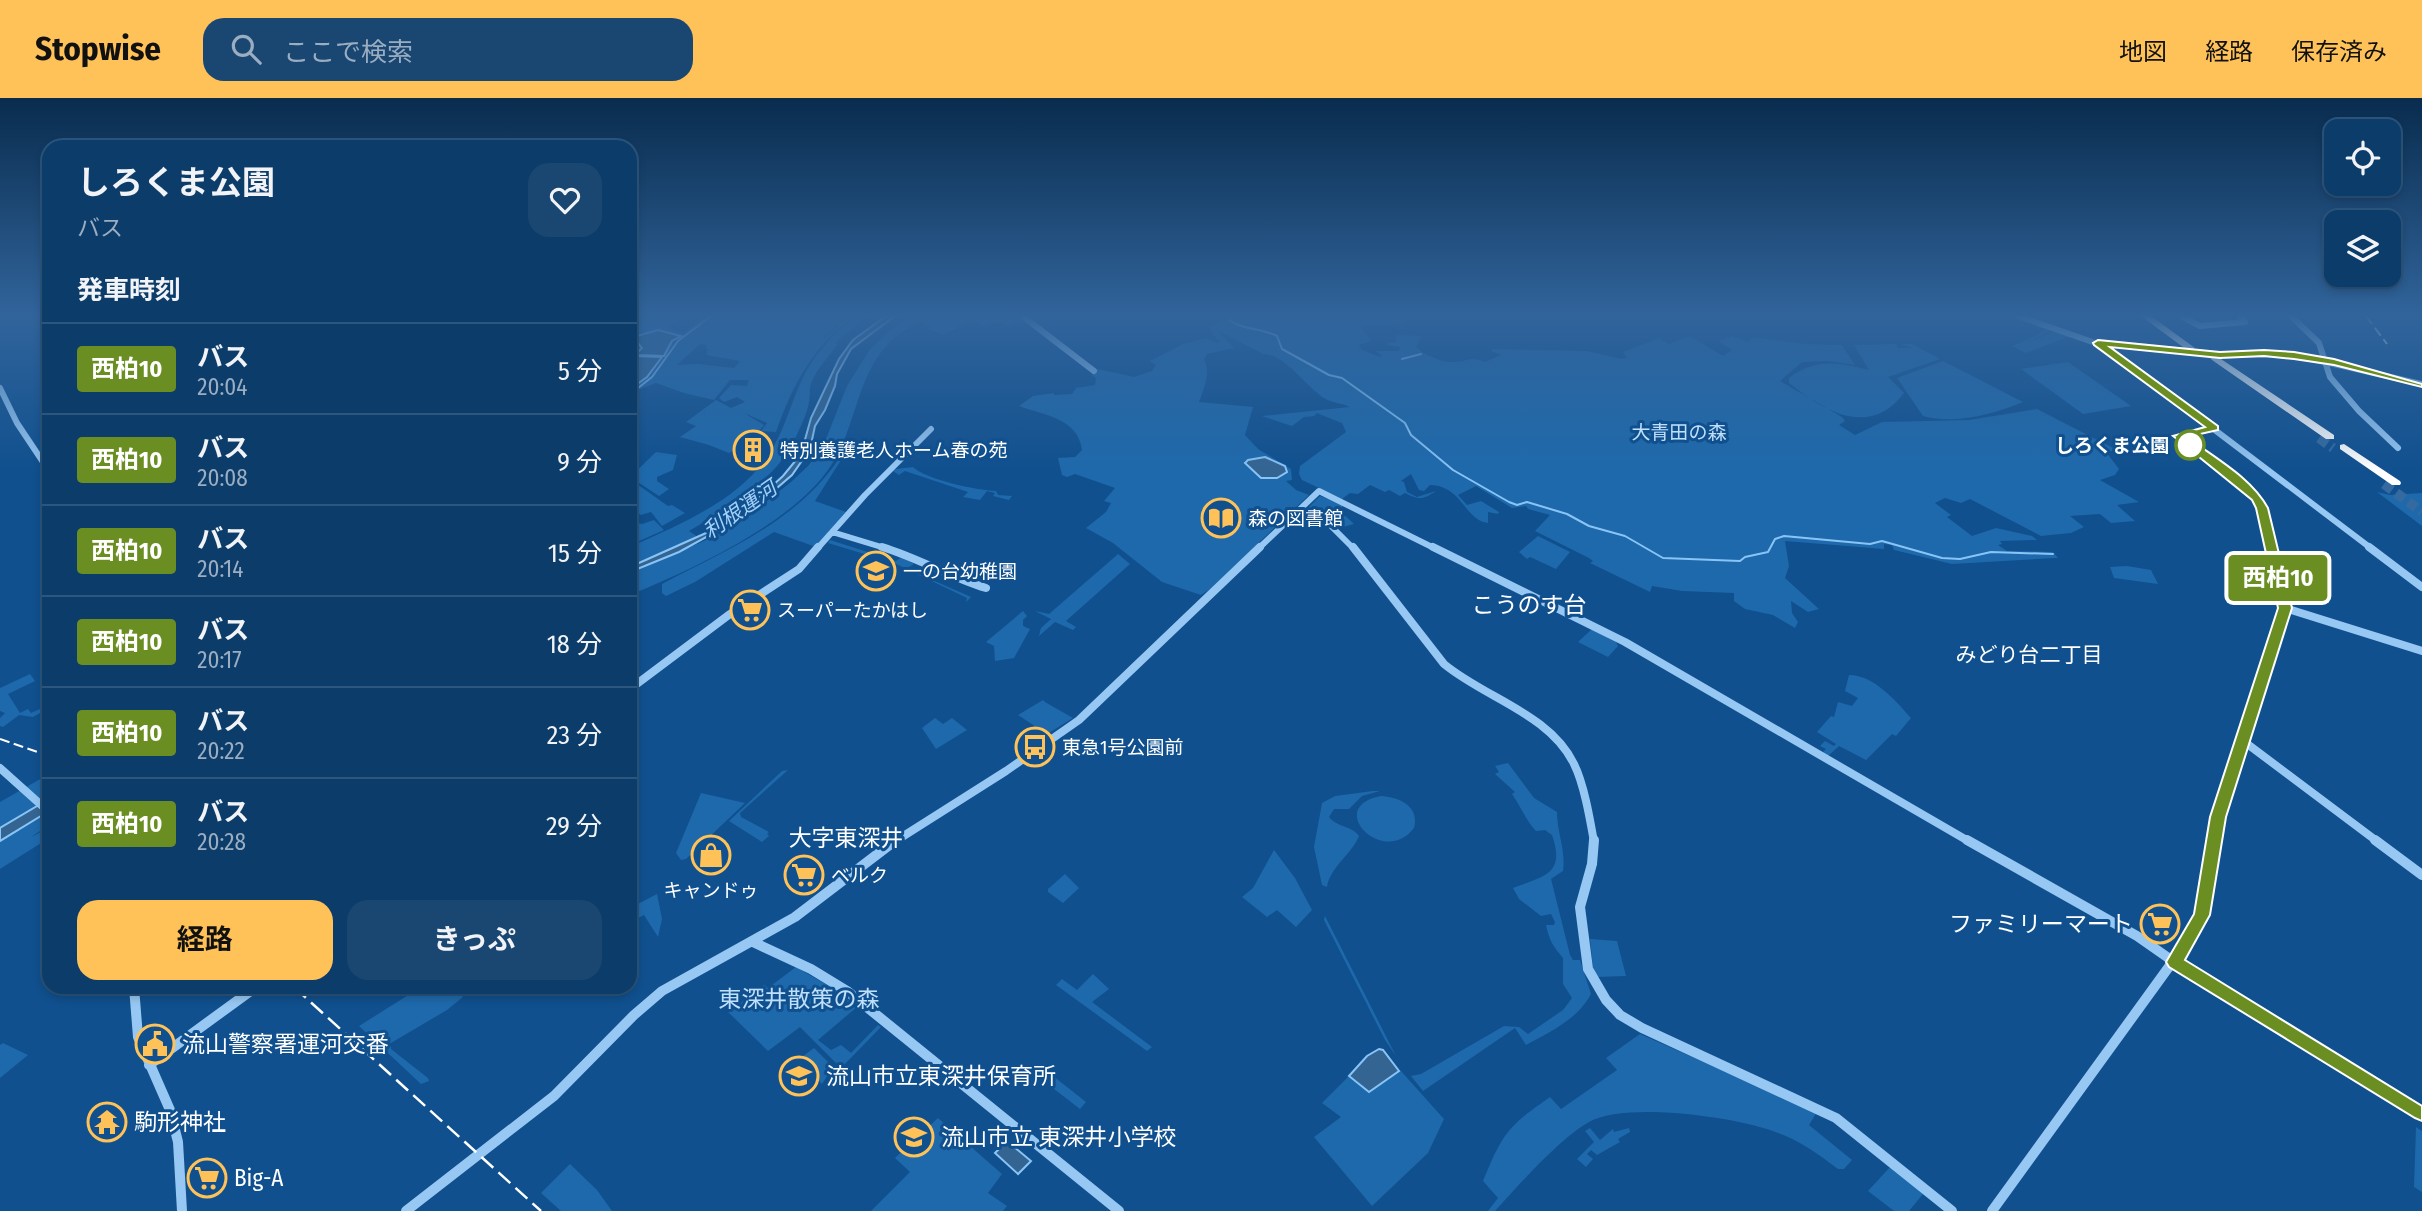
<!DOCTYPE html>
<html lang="ja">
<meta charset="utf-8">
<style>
body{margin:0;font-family:"Fira Sans Condensed","Noto Sans JP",sans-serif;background:#1a4772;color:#f1f3f6;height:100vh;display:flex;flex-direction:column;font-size:26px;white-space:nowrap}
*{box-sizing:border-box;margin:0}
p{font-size:23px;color:#9aadc1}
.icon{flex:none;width:38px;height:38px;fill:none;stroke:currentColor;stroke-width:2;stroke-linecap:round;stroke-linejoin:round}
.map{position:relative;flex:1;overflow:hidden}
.side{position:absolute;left:42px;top:42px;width:595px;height:854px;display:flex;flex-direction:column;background:#0c3c6a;border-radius:21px;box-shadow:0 4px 10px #0003,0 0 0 2px #2c567e}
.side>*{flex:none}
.badge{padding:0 14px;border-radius:5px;font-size:24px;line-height:46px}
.tools{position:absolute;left:2324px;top:21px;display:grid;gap:14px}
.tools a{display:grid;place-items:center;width:77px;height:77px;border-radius:14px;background:#0c3c6a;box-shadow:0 4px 10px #0003,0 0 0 2px #2c567e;font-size:35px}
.map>.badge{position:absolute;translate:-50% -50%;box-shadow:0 0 0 4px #fff}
h2{padding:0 35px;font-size:26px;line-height:63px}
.round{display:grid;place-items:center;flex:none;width:74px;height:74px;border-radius:21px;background:#1a4772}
.overview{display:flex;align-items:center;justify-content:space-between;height:119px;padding:0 35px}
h1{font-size:33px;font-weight:700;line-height:52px}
.action{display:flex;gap:14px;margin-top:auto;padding:14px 35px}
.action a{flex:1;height:80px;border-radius:21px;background:#ffc259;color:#111;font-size:28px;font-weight:700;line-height:80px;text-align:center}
.action a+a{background:#1a4772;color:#f1f3f6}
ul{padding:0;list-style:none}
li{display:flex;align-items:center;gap:21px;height:91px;padding:0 35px;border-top:2px solid #2c567e}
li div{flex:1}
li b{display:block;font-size:26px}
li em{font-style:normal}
li .badge{min-width:77px;font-weight:700;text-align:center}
header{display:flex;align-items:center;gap:42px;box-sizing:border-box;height:98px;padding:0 35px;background:#ffc259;color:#111}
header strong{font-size:33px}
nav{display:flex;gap:38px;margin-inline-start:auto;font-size:24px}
.search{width:490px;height:63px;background:#1a4772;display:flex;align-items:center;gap:18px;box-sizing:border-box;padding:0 24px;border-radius:21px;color:#9aadc1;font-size:26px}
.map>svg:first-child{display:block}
.green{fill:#1e69ab;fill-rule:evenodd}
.water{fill:#346592;stroke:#89c4f6;stroke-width:2}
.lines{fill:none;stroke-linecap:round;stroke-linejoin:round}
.stream{stroke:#89c4f6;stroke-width:2}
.motorway-tunnel{stroke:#346a9f;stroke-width:10;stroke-dasharray:10 5;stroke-linecap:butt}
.tertiary-far2{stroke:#97c8f3;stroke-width:6}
.tertiary-far1{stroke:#97c8f3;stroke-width:8}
.tertiary{stroke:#97c8f3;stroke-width:10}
.motorway{fill:#fff;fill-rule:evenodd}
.rail-far1{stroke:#fff;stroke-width:2;stroke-dasharray:10 4.5;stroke-linecap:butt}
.rail{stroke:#fff;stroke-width:2.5;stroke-dasharray:16 7;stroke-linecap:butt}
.line{fill:#6b8e23;stroke:#fff;stroke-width:2}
.stop-dot{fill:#fff;stroke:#6b8e23;stroke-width:3.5}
.labels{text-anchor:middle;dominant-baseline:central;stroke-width:6;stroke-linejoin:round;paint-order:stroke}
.park-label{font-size:19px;fill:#bfe0fd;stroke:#10508e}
.stop-label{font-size:19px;font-weight:bold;fill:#fff;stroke:#10508e;text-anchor:end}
.poi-label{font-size:19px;fill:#fff;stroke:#10508e;text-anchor:start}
.water-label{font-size:21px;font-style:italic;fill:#a3d2fa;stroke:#10508e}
.neighbourhood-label{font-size:21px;fill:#fff;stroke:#10508e}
.quarter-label{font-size:23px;fill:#fff;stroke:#10508e}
.near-poi-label{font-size:23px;fill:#fff;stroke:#10508e;text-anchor:start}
.near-park-label{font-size:23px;fill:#bfe0fd;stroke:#10508e}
</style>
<header>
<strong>Stopwise</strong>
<div class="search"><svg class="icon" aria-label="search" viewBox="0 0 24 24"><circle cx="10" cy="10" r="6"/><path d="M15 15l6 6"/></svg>ここで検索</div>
<nav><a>地図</a><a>経路</a><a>保存済み</a></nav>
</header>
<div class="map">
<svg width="2422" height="1113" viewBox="0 0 2422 1113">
<rect width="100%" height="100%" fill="#10508e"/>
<path class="green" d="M630,218H682L667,230L684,234L705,218H807L806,222C820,223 831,218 846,218L814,249L843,223L855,218C812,249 793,286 776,334L761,333L767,325L744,315L764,327L759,333L761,335L729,355L709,347L680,339L696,328L686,324L716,302L731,310L745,304L737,299L724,304L719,300L731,287L747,288L749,282H730L714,302L684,295L656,285L630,295V285L637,286L661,260L634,258V276L630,279L632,253L630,225L639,222L636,219L630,221ZM643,235L680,238L672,243L641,252L633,239ZM700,246L707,247L705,250L708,251L706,257L740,263L734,270L698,266L677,267Z
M858,218H865L862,221L868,218L835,245L838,246C829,258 810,278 810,293C810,305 806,318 799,332C778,382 734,407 689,433L698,439L630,469V449C678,427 736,404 767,359C783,336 789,311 800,286C812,258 833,235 858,218Z
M913,218H929C917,225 904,232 893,241C856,274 857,330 830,369C793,425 691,472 630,497V474L704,443L757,411L791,384L809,367L826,341L847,288L870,251L889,233Z
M934,218H1027L1009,228L995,223L984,228L972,222L943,237L928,231L930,228L923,226Z
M1221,218H1244L1253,224L1263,218H1400L1403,225L1399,226L1360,228L1371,243L1359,247L1362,252L1380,259L1382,258L1376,253H1399L1400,249L1387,247L1388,244L1396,245L1395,237L1422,238L1416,249C1421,255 1440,264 1451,264C1467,265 1469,257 1485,264L1501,257L1491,253L1493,251L1586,253L1621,261L1627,260L1623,254L1659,240L1669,246L1690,238L1723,258L1732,252L1718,243L1732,238L1748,244L1754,239L1804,246L1842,247L1855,267L1828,263L1802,264L1780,283L1842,319L1845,323L1839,327L1855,337L1882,324L1969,322L2037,311L2117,352L2106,354L2119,371L2115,377L2100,382L2139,404L2117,407L2135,423L2111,425L2100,416L2070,418L2084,429L2071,435L2041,438L1970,401L1961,405L1945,400L1935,405L1951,417L1947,419L1972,438L1996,430L2032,438L2037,442L2000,443L2002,446L1998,447L2007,453L2053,454L2058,460H2054L1952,466L1894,452L1892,447L1884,446V451L1785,443L1789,468L1785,480L1819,511L1808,514L1791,503L1792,515L1798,524L1795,530L1773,517L1745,511L1734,503V495L1682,493L1652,488L1650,494L1590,465L1593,463L1589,460L1535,433L1550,417L1528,411L1526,408L1512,410L1476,388L1458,397L1467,407L1481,403L1499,414L1498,416L1488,414V425C1464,422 1463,388 1430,387L1424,393L1419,392L1411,376L1401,383L1404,384L1407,394L1417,399L1436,393C1423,402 1419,402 1405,395L1400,398L1389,392L1385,394L1370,387L1358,396L1350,395L1342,401L1302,382L1299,376L1300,368L1346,334L1342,325L1317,315L1314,318L1304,319L1292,328L1262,318L1350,309C1342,305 1332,305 1324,300C1306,289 1285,256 1263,256L1217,232L1234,250L1207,256L1204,261C1211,275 1204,290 1199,304L1253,309L1245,337L1258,351L1291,371L1292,382L1286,383L1296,392L1309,397L1210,491L1201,497L1162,484L1113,445L1086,430L1106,414L1111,405L1104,403L1115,390L1075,376L1067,379L1062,377L1058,360L1075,359L1082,352C1078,320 1044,317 1019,308L1033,298L1054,295V297L1072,296L1076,290L1095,287L1096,280L1091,276L1098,271L1134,279L1152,273L1156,267L1150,263L1183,246L1206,240L1217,245L1220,244L1212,236L1210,228L1229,222Z
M2045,230L2053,231L2030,244L2057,232L2073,237L2026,255L2012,248L2038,237Z
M1896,246L1898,250H1913L1900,246H1912L1940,261L1888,279L1904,295C1870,340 1825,314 1789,285V280C1815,260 1839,264 1869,272L1854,247Z
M1943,263L2023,304C1994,316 1954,327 1923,318L1897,280Z
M2068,264L2131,308L2083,316L2021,271Z
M656,354L677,357L673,372L657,379V383L669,391L659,398L630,379Z
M838,362H841L815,403L846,414L816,449L774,434L695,484L666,498L662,495V486C725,453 797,423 838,362Z
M913,369C927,382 976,392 996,393L998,397L1012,398L1009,402L993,398L995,395L987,393L980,402L963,399L968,394L905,373L899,377L893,373L896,371Z
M634,384L668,408L672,407L685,415L662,428L651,414L641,417L630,411V386Z
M2377,394L2390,397L2422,395V428Z
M1320,398L1344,407L1339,412L1354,426L1339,430L1306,415L1305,413Z
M654,422L664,432L630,447V435L639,431L632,424L642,426Z
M1538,438L1570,454L1556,471L1530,459L1527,461L1519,454Z
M830,442L896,463L902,459L914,466L909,469L912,473L971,499L966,504L967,500L894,465L828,445Z
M1118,456L1130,466L1066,523L1076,529L1073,532L1055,524L1039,538L1041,530L1051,521L1035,513L1049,516Z
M2127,468L2151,472L2158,486L2114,480L2110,469Z
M1023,513L1027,518L1023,522V528L1030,531L1014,560L995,563L994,548L986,544Z
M1592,531L1616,544L1618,548L1608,559L1578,544Z
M30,576L35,583L8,596L20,615L28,611L31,615L49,607V610L33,619L19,617L3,629L0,628V620L5,615L0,613V590Z
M1849,577C1874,577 1896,603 1911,620L1896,638L1892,636L1866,662L1839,648L1827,659L1822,655L1826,651L1820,648L1825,643L1834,648L1836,646L1817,634L1831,618L1834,619L1838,604L1852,608L1858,600L1845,593Z
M1043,602L1045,604L1073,620L1047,636L1018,617Z
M935,620L943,626L952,620L967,632L936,651L922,630Z
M1508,665L1534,700L1557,714C1557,735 1566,752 1563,773L1551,781L1570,857L1573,862H1580L1591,896C1578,921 1550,934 1526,947L1515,930L1423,993L1411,978L1421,976L1504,928L1519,929L1528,936L1563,912L1572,900L1563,886V860C1553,848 1549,842 1546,827H1554L1555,824L1551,816L1541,818L1519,801L1513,790C1543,778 1566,777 1552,737L1545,732L1536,733C1525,721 1521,709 1512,696L1515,694L1495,676L1499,674L1495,668Z
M788,672L740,715L741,719L769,734L767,736L769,738L762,744L729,723L782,673Z
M49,676V680L44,683L49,687V701L9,725L20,732L49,713V727L31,739L49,730V740L0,771V704Z
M1373,693H1380L1362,698L1349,711H1334L1329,719C1338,730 1351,727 1359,738C1352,756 1330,769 1327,789L1322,787L1314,749L1322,705L1335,698Z
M701,695L745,705L686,761L681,762L676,755Z
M1381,698C1399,699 1420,708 1414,730C1384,770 1323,709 1381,698Z
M1274,752L1295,780L1312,812L1296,829L1277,812L1267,819L1242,799L1253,790Z
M1065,776L1079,790L1063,805L1048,794V791Z
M657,796L662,821L658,839L644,817L630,824V810Z
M1325,818L1396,958L1385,942L1324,822Z
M1590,841L1617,843L1626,878L1596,879L1593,869Z
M796,869L834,891L857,909L818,942L831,952L841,947L851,955L878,927L881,929L841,970L800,929L768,953L728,914L764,887L768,890Z
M1093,876L1109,891L1092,904L1152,949L1147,953L1056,887L1062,881L1077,892Z
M421,889H457L463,899L447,912L391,945V951L428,980L429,983L421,986L359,928Z
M1640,936L1817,1014L1809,1027L1852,1062L1844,1071H1838C1819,1057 1801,1043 1778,1035C1739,1019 1625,1003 1589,1024C1559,1041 1519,1087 1495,1113H1488L1498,1100L1483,1083C1503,1035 1507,1029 1550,999L1561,1011L1617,972L1606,960Z
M3,945L28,957L0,980V947Z
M814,950L833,969L822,986L802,965L803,958Z
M1400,972L1444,1021L1428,1055L1372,1108L1314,1039L1341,1019L1322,1005L1349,978L1369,994Z
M1048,974L1086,1004L1080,1011L1041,981Z
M938,1020L1002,1076L988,1095L1007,1108L1003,1113H871L910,1074L895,1060Z
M2416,1029L2422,1033V1094L2414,1089Z
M1590,1030L1600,1042L1613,1031L1614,1034L1629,1030L1630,1034L1618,1041L1620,1044L1597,1057L1591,1052L1587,1056L1593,1061L1586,1069L1577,1061L1594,1044L1585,1033Z
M570,1066L597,1092L612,1113H561L541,1095Z
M1890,1069L1923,1096L1909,1113H1894L1868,1093Z"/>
<path class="water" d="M886,218H895L851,251L837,276L835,288L825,312L815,328L810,351L792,377L756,408L721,431L679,454L630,474V469L706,435L754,404L783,378L801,356L811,320L839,261L853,242Z
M658,232L681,238L672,243L664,258L635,257L642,250L633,239Z
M633,258L662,259L647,279L636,287L630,285L634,273Z
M1265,359L1285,368L1287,374L1277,380H1261L1245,365L1248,362Z
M49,701V713L0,743V730Z
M1379,951L1383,952L1399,973L1369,994L1349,978L1367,958Z
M1007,1043L1031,1063L1018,1076L995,1055Z"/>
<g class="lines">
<path class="stream" d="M1229,222C1242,232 1262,230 1277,238L1282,251L1329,277L1342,280L1405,325L1411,337L1453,372L1509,404L1517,407L1527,404L1567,416L1589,428L1625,438L1663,460L1740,463L1745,459L1768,454L1775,441L1784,438L1870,446L1882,443L1942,460L1960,461L1991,454L2053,456
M1402,261L1421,256
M638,290L652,279L678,243L711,218"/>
<path class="motorway-tunnel" d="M2319,340L2333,350
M2384,386L2422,414"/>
<path class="tertiary-far2" d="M2018,218L2104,248L2372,451
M2181,218L2200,228L2245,224L2240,218
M2291,218L2319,245L2330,279L2359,313L2398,350
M1025,220L1094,273
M2100,244L2214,256L2294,257L2422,286
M0,290L17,325L49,373
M1297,414L1330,427L1354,451
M832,434L888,451
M817,451L865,397L931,331
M1258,451L1319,393L1436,451"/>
<path class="tertiary-far1" d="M882,449C918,460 950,479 986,490
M1353,449L1444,566C1485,600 1550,616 1574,666C1584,686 1590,721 1594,744
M1433,449L1625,544L1970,744
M2369,449L2422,489
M630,591L730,516L799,471L818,449
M2242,642L2378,744
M0,670L49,714
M894,744L1006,673L1079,622L1260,449
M2214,744L2218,719L2285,510L2422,553"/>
<path class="tertiary" d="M1594,742L1592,766L1580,809L1588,871L1606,902L1620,917L1642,930L1836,1020L1952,1113
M1967,742L2137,838L2200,882L2422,1014
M2375,742L2422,777
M753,844L811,871L847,893L1119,1113
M134,889L138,939L170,1012L178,1044L182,1113
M149,967L256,889
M406,1113L554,998L634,917L662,893L795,819L896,742
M1992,1113L2192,837L2202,817L2214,742"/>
<path class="motorway" d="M2141,218H2151L2195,250L2190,253L2187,252Z
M2215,257L2334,337V341H2326L2212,262L2210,260Z
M2344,346L2400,383L2401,385L2400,387H2392L2340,351V347Z"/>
<path class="rail-far1" d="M2366,218L2387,246
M0,641L49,658"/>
<path class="rail" d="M294,889L541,1113"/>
</g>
<linearGradient id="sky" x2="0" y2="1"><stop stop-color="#092c4e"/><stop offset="0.58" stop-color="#31649b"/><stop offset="1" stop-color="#31649b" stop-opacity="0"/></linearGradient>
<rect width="2422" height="374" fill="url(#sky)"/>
<path class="line" d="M2098,242L2220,254L2264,252L2294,254L2334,261L2422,286V289L2334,267L2294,261L2264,258L2220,260L2110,249L2218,328V332L2187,339C2215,360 2251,379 2268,410L2292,510L2226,719L2210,817L2185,862L2422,1008V1023L2415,1020L2169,869L2166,864L2194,816L2210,719L2278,510L2256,410L2252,402L2173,338L2205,329L2094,247L2093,245Z"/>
<defs>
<symbol id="building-ring" viewBox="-11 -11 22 22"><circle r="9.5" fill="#10508e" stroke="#ffc259" stroke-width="1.5"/><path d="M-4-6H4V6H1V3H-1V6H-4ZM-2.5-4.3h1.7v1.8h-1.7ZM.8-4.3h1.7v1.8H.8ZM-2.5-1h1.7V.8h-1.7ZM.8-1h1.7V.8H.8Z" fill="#ffc259"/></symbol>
<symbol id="library-ring" viewBox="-11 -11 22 22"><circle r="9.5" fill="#10508e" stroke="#ffc259" stroke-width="1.5"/><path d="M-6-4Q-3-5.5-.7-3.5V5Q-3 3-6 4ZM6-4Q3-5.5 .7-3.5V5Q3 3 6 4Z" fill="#ffc259"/></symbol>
<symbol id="school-ring" viewBox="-11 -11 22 22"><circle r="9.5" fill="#10508e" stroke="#ffc259" stroke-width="1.5"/><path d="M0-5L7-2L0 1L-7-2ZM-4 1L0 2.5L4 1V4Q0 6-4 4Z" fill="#ffc259"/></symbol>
<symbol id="supermarket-ring" viewBox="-11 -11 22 22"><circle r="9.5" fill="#10508e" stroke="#ffc259" stroke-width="1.5"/><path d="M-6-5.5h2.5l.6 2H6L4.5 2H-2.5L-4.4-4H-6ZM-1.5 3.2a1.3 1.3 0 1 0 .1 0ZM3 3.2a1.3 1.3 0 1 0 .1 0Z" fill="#ffc259"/></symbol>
<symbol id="bus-ring" viewBox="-11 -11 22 22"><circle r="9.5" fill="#10508e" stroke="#ffc259" stroke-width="1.5"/><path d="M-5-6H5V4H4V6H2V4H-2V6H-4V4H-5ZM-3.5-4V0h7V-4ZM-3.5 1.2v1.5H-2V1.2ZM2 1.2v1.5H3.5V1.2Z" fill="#ffc259"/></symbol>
<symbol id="shop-ring" viewBox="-11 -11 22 22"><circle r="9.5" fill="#10508e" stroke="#ffc259" stroke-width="1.5"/><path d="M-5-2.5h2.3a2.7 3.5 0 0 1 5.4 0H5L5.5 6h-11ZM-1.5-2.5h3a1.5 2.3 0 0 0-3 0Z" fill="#ffc259"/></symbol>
<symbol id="civic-ring" viewBox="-11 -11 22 22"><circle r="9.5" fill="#10508e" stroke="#ffc259" stroke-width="1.5"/><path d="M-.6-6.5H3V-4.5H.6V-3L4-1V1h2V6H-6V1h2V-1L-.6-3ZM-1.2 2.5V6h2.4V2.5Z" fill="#ffc259"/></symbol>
<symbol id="temple-ring" viewBox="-11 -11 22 22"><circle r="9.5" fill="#10508e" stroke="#ffc259" stroke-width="1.5"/><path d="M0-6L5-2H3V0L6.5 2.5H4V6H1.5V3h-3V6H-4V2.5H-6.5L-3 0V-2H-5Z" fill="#ffc259"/></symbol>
</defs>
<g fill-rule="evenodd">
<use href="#building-ring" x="731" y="330" width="44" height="44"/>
<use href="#library-ring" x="1199" y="398" width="44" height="44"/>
<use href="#school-ring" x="854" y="451" width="44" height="44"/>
<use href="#supermarket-ring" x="728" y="490" width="44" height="44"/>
<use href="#bus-ring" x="1013" y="627" width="44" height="44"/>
<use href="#shop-ring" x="689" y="735" width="44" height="44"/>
<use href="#supermarket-ring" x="782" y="755" width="44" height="44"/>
<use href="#supermarket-ring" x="2138" y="804" width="44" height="44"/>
<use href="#civic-ring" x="133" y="924" width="44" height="44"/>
<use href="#school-ring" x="777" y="956" width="44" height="44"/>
<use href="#temple-ring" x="85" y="1002" width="44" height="44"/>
<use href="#school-ring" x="892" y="1017" width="44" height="44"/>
<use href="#supermarket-ring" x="185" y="1058" width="44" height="44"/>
</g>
<circle class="stop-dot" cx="2190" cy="347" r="14"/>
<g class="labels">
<g class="park-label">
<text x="1679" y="334">大青田の森</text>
</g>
<g class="stop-label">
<text x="2169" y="347">しろくま公園</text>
</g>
<g class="poi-label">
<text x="780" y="352">特別養護老人ホーム春の苑</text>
<text x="1248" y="420">森の図書館</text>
<text x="903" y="473">一の台幼稚園</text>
<text x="777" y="512">スーパーたかはし</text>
<text x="1062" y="649">東急1号公園前</text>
<text x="831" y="777">ベルク</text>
<text x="711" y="792" text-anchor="middle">キャンドゥ</text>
</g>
<g class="water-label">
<text transform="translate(740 412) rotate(-35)">利根運河</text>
</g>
<g class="neighbourhood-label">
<text x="2029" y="557">みどり台二丁目</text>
</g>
<g class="quarter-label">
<text x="1529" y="507">こうのす台</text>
<text x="846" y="740">大字東深井</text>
</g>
<g class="near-poi-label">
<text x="2133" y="826" text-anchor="end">ファミリーマート</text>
<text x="182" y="946">流山警察署運河交番</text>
<text x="826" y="978">流山市立東深井保育所</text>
<text x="134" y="1024">駒形神社</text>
<text x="941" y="1039">流山市立 東深井小学校</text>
<text x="234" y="1080">Big-A</text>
</g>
<g class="near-park-label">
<text x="799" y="901">東深井散策の森</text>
</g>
</g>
</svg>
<div class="tools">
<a><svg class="icon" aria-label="locate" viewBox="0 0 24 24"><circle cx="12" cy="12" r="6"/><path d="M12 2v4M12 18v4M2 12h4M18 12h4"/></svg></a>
<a><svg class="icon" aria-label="layers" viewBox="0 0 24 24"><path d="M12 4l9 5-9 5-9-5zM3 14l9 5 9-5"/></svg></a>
</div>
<b class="badge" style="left:2278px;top:480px;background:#6b8e23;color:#fff">西柏10</b>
<section class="side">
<div class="overview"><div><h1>しろくま公園</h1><p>バス</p></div><a class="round"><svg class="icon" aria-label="heart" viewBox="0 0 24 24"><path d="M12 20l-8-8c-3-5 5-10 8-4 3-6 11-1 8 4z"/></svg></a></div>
<h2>発車時刻</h2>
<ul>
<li><span class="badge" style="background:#6b8e23;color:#fff">西柏10</span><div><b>バス</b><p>20:04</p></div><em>5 分</em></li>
<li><span class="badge" style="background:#6b8e23;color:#fff">西柏10</span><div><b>バス</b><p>20:08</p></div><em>9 分</em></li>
<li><span class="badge" style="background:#6b8e23;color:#fff">西柏10</span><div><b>バス</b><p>20:14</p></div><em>15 分</em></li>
<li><span class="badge" style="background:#6b8e23;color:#fff">西柏10</span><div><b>バス</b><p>20:17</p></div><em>18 分</em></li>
<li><span class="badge" style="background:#6b8e23;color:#fff">西柏10</span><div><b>バス</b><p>20:22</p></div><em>23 分</em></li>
<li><span class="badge" style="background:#6b8e23;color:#fff">西柏10</span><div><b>バス</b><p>20:28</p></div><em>29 分</em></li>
</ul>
<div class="action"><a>経路</a><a>きっぷ</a></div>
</section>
</div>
